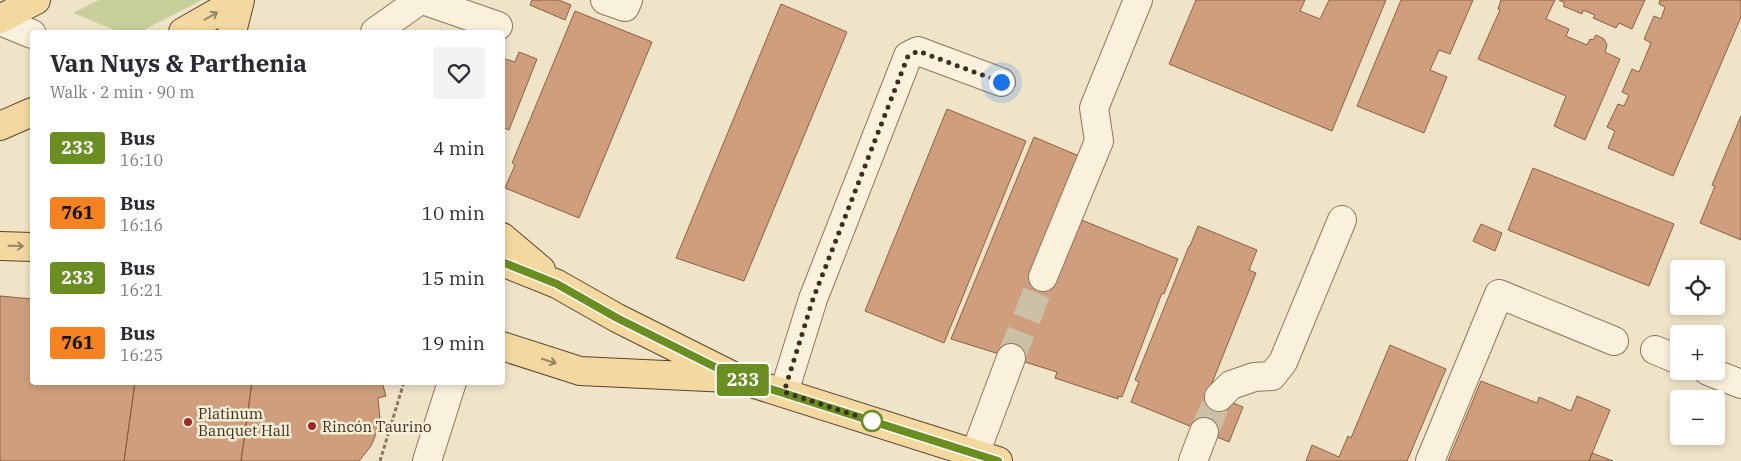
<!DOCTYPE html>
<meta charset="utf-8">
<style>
body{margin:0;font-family:"IBM Plex Serif",serif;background:#f2f2f3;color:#2b2b33;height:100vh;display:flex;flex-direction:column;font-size:19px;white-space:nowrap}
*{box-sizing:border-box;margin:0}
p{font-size:16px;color:#7c7c81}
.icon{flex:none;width:28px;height:28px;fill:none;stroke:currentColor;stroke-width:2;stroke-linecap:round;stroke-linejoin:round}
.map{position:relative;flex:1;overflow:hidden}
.drawer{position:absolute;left:30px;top:30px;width:475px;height:355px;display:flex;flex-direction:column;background:#fff;border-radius:5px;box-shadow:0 2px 8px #0003}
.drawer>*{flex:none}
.badge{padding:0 10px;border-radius:4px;font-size:18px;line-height:32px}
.buttons{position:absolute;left:1670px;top:260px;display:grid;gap:10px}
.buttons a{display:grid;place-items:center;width:55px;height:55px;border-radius:5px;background:#fff;box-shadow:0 2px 8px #0003;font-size:25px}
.you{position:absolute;width:25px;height:25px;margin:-12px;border:4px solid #fff;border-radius:50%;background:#1a73e8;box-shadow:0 0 0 8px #1a73e833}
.map>.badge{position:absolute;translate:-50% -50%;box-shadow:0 0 0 2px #fff}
.round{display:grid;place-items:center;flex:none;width:52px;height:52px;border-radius:5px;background:#f2f2f3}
.head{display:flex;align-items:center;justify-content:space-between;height:85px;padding:0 20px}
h1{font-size:24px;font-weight:700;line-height:38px}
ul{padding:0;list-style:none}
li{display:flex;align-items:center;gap:15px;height:65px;padding:0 20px}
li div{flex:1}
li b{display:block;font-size:19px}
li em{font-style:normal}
li .badge{min-width:55px;font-weight:700;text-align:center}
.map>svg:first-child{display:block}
.green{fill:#c9cf9b}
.building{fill:#cf9f7d;stroke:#8d5f41}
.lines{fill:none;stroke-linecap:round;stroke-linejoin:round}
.minor-tunnel{stroke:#ccc0a6;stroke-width:28;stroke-dasharray:28 14;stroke-linecap:butt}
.minor-casing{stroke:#8d765c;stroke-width:30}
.major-casing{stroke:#5b4430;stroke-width:30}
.path{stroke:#8d765c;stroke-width:3;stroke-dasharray:4 2.5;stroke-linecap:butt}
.minor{stroke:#faf1dc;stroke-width:28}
.major{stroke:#f3d9a0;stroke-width:28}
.oneway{stroke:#988460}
.line-casing{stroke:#fff;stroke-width:11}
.line{stroke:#6b8e23;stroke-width:8}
.walk{stroke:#3d2e20;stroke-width:5;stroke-dasharray:0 9}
.stop-dot{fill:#fff;stroke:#6b8e23;stroke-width:2.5}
.poi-dot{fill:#9e2a2b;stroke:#f7eed8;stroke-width:2}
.labels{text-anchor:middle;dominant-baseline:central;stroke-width:5;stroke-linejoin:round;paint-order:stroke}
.poi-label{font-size:15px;fill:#3d2e20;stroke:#f7eed8;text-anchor:start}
</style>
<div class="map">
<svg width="1741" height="461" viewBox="0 0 1741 461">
<rect width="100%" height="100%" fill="#f0e4c8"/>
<path class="green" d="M99,0H202L140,32H119L73,13Z"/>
<path class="building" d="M532,0H559L571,5L565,20L530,5Z
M1196,0H1305L1300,11L1320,19L1329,0H1386L1332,131L1169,64Z
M1401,0H1473L1450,54L1439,50L1430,70L1447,77L1424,133L1357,106Z
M1501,0H1555L1546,19L1569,29L1566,36L1587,45L1590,39L1593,40L1596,35L1604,39L1607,45L1605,52L1620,59L1585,140L1554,126L1566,96L1478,59L1500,10L1498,9Z
M1559,0H1645L1632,29L1619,23L1616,28L1593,18L1595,15L1583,10L1582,14L1563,6L1565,3Z
M1660,0H1741V17L1673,176L1608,148L1615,131L1607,127L1618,104L1624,106L1629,95L1622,92L1632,69L1639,72L1651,43L1644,39L1654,16L1661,19L1665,7L1659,4Z
M781,4L847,32L744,281L676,258Z
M575,11L652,42L579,218L505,188L515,165L512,163Z
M519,52L537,59L509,130L502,127V58L515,62Z
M947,109L1026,141L944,343L865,311Z
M1741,116V240L1700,223L1715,186L1712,185Z
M1034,137L1079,156V219L1178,259L1164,294L1162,293L1122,397L1118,396V399L1055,378L1057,372L951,339Z
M1533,168L1674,224L1649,286L1508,230Z
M1481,224L1502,233L1495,251L1473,241Z
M1198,226L1257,250L1249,270L1256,273L1208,393L1243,407L1229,442L1131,402L1139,382L1135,380L1189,246H1190Z
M0,296L32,299V382H135L124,461H0Z
M1390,345L1446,369L1407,461H1306L1312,445L1339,457L1348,436L1351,438Z
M1481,381L1537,403L1539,397L1571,411L1577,396L1610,410L1589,461H1448Z
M135,382H252L241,461H124Z
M252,382H382L386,396L378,398L380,419L376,434L371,446L359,461H241Z
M1592,453L1613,461H1589Z"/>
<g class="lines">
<path class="minor-tunnel" d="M1011,358L1043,277
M1204,432L1219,397"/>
<defs>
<path id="minor" d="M423,0L498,26
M605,0L625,7L628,0
M0,21L32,34
M375,32L420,0
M1043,277L1099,141L1094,108L1138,0
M1655,350L1679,360
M1708,371L1741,384
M784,392L813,299L908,56L918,51L1001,82
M1219,397L1231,385L1254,377L1272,376L1283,362L1342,220
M975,454L1011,358
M427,461L452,382
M1193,461L1204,432
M1430,461L1499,294L1614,341"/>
<path id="major" d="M0,19L36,0
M183,32L239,0
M232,32L240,0
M0,126L32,112
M502,237L541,270
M0,246L32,247
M502,262L557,284L617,318L739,379L998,461
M502,346L580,371L729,378"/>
</defs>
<use href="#minor" class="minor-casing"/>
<use href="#major" class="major-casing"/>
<path class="path" d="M380,461L404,382"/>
<use href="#minor" class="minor"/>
<use href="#major" class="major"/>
</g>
<defs><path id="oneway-shaft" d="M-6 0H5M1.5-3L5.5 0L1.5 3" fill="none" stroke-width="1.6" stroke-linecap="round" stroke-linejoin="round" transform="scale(1.25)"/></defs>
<g class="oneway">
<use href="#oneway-shaft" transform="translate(211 16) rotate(-30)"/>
<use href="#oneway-shaft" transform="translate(16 246) rotate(1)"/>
<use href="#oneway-shaft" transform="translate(549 361) rotate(18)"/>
</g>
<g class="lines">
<defs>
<path id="line" d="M502,262L557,284L617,318L739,379L998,461"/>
</defs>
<use href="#line" class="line-casing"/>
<use href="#line" class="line"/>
<path class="walk" d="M872,421L784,392L813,299L908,56L918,51L1001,82"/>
</g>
<circle class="stop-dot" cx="872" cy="421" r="10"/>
<g class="poi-dot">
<circle cx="188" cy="422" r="5"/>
<circle cx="312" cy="426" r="5"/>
</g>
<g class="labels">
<g class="poi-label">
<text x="198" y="413">Platinum<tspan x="198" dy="17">Banquet Hall</tspan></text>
<text x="322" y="426">Rincón Taurino</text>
</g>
</g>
</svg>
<div class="buttons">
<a><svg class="icon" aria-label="locate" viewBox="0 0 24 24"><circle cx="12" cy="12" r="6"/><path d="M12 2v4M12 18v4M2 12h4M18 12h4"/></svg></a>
<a>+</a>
<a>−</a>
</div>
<div class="you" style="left:1001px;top:82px"></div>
<b class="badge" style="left:743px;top:380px;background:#6b8e23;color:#fff">233</b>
<section class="drawer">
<div class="head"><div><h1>Van Nuys &amp; Parthenia</h1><p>Walk · 2 min · 90 m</p></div><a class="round"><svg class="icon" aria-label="heart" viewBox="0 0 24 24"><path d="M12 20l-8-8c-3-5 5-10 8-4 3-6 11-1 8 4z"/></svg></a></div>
<ul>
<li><span class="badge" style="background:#6b8e23;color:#fff">233</span><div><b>Bus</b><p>16:10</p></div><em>4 min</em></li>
<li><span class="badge" style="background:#f58220;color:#111">761</span><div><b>Bus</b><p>16:16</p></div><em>10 min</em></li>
<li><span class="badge" style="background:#6b8e23;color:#fff">233</span><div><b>Bus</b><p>16:21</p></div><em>15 min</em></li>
<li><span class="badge" style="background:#f58220;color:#111">761</span><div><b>Bus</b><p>16:25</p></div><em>19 min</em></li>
</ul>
</section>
</div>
